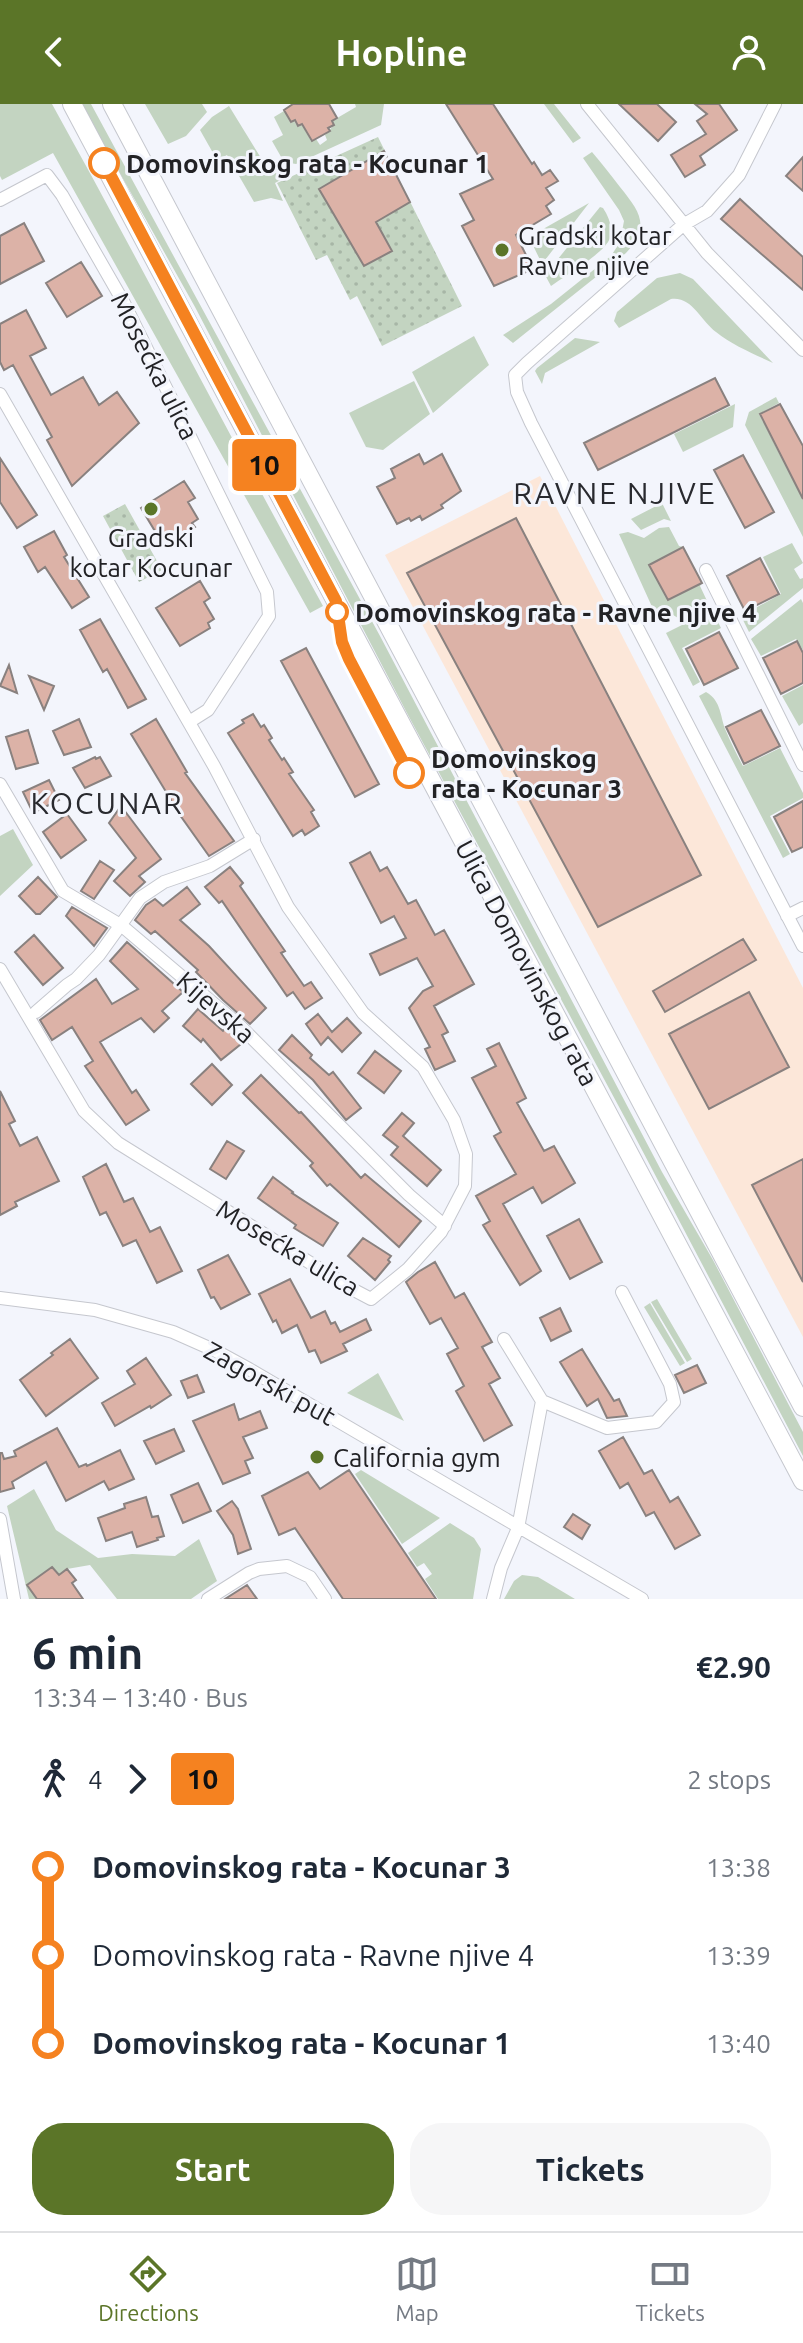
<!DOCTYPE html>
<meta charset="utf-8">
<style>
body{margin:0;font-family:Ubuntu,sans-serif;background:#f6f6f7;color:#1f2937;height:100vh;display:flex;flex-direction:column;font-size:30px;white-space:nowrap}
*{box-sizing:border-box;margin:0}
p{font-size:26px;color:#747a83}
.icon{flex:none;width:44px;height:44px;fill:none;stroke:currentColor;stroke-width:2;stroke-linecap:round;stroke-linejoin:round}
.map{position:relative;height:1495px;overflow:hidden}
.side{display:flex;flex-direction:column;background:#fff;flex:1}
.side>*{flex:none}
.badge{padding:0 16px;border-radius:6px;font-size:28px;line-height:52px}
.map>.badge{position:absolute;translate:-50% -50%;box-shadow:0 0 0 4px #fff}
.legs{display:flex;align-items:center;gap:12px;height:88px;padding:0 32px;font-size:26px}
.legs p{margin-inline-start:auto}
.summary{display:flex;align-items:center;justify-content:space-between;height:136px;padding:0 32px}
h1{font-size:44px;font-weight:700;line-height:60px}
.action{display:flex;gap:16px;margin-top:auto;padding:16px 32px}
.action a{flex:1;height:92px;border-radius:32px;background:#5b7528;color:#fff;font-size:32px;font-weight:700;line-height:92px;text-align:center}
.action a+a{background:#f6f6f7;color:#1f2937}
ul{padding:0 32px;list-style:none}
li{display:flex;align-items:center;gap:28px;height:88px;font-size:30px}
li i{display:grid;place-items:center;width:12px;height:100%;margin:0 10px;background:currentColor}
li i::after{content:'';width:20px;height:20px;margin:-10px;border:6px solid;border-radius:50%;background:#fff}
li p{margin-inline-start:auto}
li:first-child i{background:linear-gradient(#0000 50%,currentColor 0)}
li:last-child i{background:linear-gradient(currentColor 50%,#0000 0)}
header{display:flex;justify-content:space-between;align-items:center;height:104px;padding:0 32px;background:#5b7528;color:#fff;font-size:36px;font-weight:700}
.dock{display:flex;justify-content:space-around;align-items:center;height:112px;border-top:2px solid #e0e1e3;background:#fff;font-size:22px;color:#747a83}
.dock a{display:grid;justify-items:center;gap:4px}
.dock .on{color:#5b7528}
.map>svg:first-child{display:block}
.commercial{fill:#fce7d9}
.green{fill:#c3d4c1}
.park{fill:url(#park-dots)}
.building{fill:#dcb2a7;stroke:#89817f;stroke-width:2}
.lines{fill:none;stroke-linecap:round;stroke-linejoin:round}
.minor-casing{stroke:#c5c7ce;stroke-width:14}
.secondary-casing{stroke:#c5c7ce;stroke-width:20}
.minor{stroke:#fff;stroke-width:12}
.secondary{stroke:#fff;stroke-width:18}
.line-1-casing{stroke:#fff;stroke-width:18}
.line-1{stroke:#f58220;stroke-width:12}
.stop-1-dot{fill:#fff;stroke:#f58220;stroke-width:4}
.poi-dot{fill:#5b7528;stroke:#f3f5fc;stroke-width:3}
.labels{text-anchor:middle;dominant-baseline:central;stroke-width:6;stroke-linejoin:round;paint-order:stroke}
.stop-label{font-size:26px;font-weight:bold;fill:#222225;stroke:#f3f5fc;text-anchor:start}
.poi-label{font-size:26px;fill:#222225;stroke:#f3f5fc;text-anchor:start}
.street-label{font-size:26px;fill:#222225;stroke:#f3f5fc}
.quarter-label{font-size:30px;letter-spacing:2px;fill:#292a2f;stroke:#f3f5fc}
</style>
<header><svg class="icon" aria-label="back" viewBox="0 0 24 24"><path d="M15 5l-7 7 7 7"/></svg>Hopline<svg class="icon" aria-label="person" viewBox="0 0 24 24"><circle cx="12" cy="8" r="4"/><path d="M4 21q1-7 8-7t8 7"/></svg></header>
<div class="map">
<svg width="803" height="1495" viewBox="0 0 803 1495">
<defs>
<pattern id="park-dots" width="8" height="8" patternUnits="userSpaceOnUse" patternTransform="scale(2)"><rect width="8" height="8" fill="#c3d4c1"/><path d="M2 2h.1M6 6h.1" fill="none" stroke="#a7b6a6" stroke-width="1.8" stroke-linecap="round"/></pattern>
</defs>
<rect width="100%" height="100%" fill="#f3f5fc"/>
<path class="commercial" d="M540,372L803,884V1233L385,451Z"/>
<path class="green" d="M0,0H52C144,166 231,335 323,502L310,509L53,49L2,76L0,72Z
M81,0H91L380,532L662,1068L713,1156L803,1328V1352L632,1027L408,611L195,203Z
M145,0H202L207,8L186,32L168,40Z
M355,0H384L381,21L296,60L284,58L272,37L283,31L274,13L284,7L291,19L294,17L298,23L302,21L311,37L316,35L320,41L327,36L325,31L334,21L332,17L356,3Z
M544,0H554L581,34L573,39Z
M229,2L269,67L288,72L275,79L283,97L271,94L254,98L227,51L217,56L200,26L212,13Z
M592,48C602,60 611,71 620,83C640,108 651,122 626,149L513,239L503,231L551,200L611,152L620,138L624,117L619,106L583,54Z
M589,99L542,160L529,133Z
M600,103L603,104C609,113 613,124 610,134C605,149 565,172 551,182L545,171Z
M680,169L693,175L773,259C754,250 732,241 716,228C701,217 692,192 671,195L619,224L614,217L617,208L657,174Z
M474,232L489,261L433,309L412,268Z
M575,234L600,238L545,269L542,280L535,267L537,264Z
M414,277L430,310L383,346L366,343L349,309Z
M776,293L779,299L759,310L803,396V433L745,321L749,308Z
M735,300L733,323L683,348L674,330Z
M662,399L671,417L664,415L641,426L631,415Z
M669,423L679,442L683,443L649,461L668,496L702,479L700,482L708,499L678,514L670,509L658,516L619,430L628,428L644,434L659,424Z
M792,439L803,459L794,465L800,475L803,474V484L749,528L741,512L781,490L763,453Z
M801,495L803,499V546L796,535L761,552L751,535Z
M712,506L721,524L682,544L700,578L693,582L666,529Z
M803,581V619L799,622L782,592Z
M706,588C722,597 720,614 726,627C731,639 737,651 743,662L780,644L803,689V694L770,712L790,750L783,754L699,592Z
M13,725L33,761L0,792V732Z
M657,1195L692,1255L687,1258L651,1198Z
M650,1199L685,1259L680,1262L644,1203Z
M378,1269L404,1317L347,1289Z
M361,1366L440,1414L402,1440L355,1370Z
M34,1385L56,1426L98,1454L132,1450L175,1452L199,1435L217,1477L191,1495H117L90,1461L67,1465L59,1471L52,1463L28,1481L37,1495H29L7,1402Z
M450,1419L474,1434L481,1445L473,1495H438L425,1475L432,1470L424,1459L417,1463L408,1449Z
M522,1471L538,1473L575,1495H504L514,1477Z"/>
<path class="park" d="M378,33L462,202L382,242L357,192L350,196L327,151L316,156L277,79Z
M125,400L162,466L139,478L103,412Z"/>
<path class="building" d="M293,0H329L337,14L332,17L334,21L328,24L330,27L312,37L302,20L298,22L295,16L291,18L284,6Z
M446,0H493L532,60L534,58L542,71L550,66L558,77L546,84L554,96L546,102L551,110L516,131L533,165L494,182L462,122L474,116L460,90L493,75Z
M619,0H657L676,18L658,37Z
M695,0H719L737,26L700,52L705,61L685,73L671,51L706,30L697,17L707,10Z
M384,47L410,98L376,118L392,147L364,162L319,85Z
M803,53V87L786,72Z
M740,95L803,153V186L721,115Z
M24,119L44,157L0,180V132Z
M81,158L102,192L67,213L46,179Z
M26,206L46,244L30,252L51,291L83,273L99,301L117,288L139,319L72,382L47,336L52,333L13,261L4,266L0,258V220Z
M715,274L729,301L598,366L584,339Z
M780,300L803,342V395L760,310Z
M419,350L424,360L442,350L461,387L441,401L443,404L422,416L420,412L411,417L409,414L397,420L377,383L395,374L391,365Z
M743,351L774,408L745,424L714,366Z
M0,354L37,411L17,424L0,398Z
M184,377L195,394L188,398L198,415L192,419L195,423L164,442L141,404Z
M516,414L701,771L598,823L407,469Z
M54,427L67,451L64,453L89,493L72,504L45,463L38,468L24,443Z
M683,443L702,479L668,496L649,461Z
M760,454L779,490L745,507L727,472Z
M200,477L210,494L204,498L214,515L208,519L210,524L180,542L156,504Z
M100,515L146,595L128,604L107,565L103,568L80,526Z
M719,528L738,564L704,581L686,545Z
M797,537L803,549V579L781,590L763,554Z
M306,544L379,680L355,693L281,557Z
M9,561L17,589L0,582Z
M29,572L54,582L44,606Z
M761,606L780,642L744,660L726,623Z
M253,610L261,623L264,621L272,634L269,636L282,656L284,654L293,668L289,670L314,706L311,708L319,722L305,731L302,726L293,732L228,629L244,619L242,616Z
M79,615L91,643L64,651L53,627Z
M156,615L187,668L185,669L234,737L209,752L170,697L171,696L131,630Z
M28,626L38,659L16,665L6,633Z
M95,653L96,655L100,653L111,672L85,684L73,664Z
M49,676L59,696L33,709L23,688Z
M803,697V743L792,748L774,713Z
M121,702L161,755L139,772L145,778L130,792L114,777L136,754L109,719Z
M67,710L86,736L61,754L43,728Z
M370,748L380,767L387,763L408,800L416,796L435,831L444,826L474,880L434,902L448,928L442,931L455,957L435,966L425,945L430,943L409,904L423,887L433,882L417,854L380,871L370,850L406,834L394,812L381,819L350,759Z
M100,757L114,766L94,795L81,787Z
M230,763L243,779L240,782L285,847L281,849L304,882L311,878L322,894L305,905L293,888L287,892L222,797L219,799L205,783Z
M38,773L57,793L40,810H36L19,792Z
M187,783L200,800L180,816L209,842L266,904L250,920L223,896L196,868L198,866L155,827L151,830L135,816L146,801L155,795L163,802Z
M72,803L107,824L94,842L66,812Z
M34,831L63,864L43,881L15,848Z
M743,835L756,856L665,908L653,887Z
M127,838L183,888L162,907L169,914L154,928L141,914L100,938L132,989L136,986L149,1006L126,1021L85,962L93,957L72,923L52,936L40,916L96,875L112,900L138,885L110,857Z
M749,888L789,963L709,1005L669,930Z
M198,905L223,927L227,923L237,932L236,933L241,940L221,956L203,935L201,938L183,922Z
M318,910L332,928L347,914L361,929L342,948L328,933L321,941L306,920Z
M292,931L312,951L310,954L329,971L333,968L361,1004L346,1016L313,976L279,946Z
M499,939L526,994L517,999L544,1047L554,1042L575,1079L542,1099L533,1083L503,1100L541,1167L520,1181L483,1121L490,1117L476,1092L516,1070L494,1032L501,1028L472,974L496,962L487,945Z
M375,947L401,967L384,989L358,969Z
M212,960L232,981L212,1001L191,980Z
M261,971L299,1009L301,1008L361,1074L365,1070L421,1117L399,1143L330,1080L327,1082L310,1062L313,1059L243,989Z
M0,987L15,1017L9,1020L20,1042L37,1033L59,1077L15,1098L17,1102L0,1111Z
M402,1009L414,1019L403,1032L441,1066L427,1082L391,1051L398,1043L383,1031Z
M227,1037L244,1047L226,1075L210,1065Z
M803,1055V1178L752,1081Z
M106,1060L124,1098L133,1094L150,1128L160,1123L182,1167L157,1179L136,1136L123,1142L106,1108L100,1111L83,1073Z
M273,1073L293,1088L292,1089L338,1119L323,1142L294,1124L296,1121L258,1094Z
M579,1115L602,1158L570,1175L547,1132Z
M363,1134L391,1152L388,1156L390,1158L375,1176L348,1152Z
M228,1151L250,1190L221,1205L214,1193L211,1194L198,1166Z
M435,1158L455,1194L464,1189L492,1238L482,1243L500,1274L489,1280L512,1321L484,1337L456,1287L464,1282L447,1250L458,1244L441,1214L430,1220L406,1178L418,1168Z
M290,1175L311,1214L325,1207L331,1220L335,1218L340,1228L366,1215L371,1226L343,1240L347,1247L321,1259L315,1246L309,1248L297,1221L282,1229L276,1216L273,1218L259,1190Z
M560,1204L571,1227L551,1237L540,1214Z
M70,1235L98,1274L46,1312L20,1276L53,1251L51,1249Z
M582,1245L614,1297L619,1295L627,1312L607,1314L598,1295L587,1302L560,1258Z
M146,1254L171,1291L151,1304L150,1302L115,1322L102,1299L135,1280L127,1267Z
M697,1261L706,1279L684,1289L675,1271Z
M197,1271L204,1288L188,1294L181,1277Z
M234,1300L239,1316L260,1307L267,1324L243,1333L253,1354L245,1357L250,1369L223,1380L193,1317Z
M57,1324L79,1363L86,1360L87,1362L120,1346L134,1375L109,1386L104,1377L66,1397L46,1358L12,1378L14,1384L0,1388V1349H2L4,1355L16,1352L14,1347Z
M174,1325L184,1347L156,1360L144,1337Z
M623,1333L644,1370L652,1366L670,1398L678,1393L700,1431L675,1445L654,1408L646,1412L628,1379L620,1384L599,1347Z
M349,1366L403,1446L436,1495H343L295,1424L279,1431L262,1392L308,1368L320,1385Z
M198,1379L211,1407L183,1419L171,1391Z
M146,1393L152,1413L158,1412L164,1432L157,1434L158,1436L137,1443L132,1428L106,1437L98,1414L125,1404L124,1400Z
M232,1397L238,1405L251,1445L238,1450L233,1431L217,1407Z
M573,1410L590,1421L582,1435L564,1423Z
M52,1463L59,1471L67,1465L76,1476L72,1479L83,1495H37L27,1481Z
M247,1481L257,1495H225Z"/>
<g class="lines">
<defs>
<path id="minor" d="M587,0L707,149L803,246
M775,0L739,71L707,107L683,121L527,259L515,271L517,288L531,319L803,842
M0,96L47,71L62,91L124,199L267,488L269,512L208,606L189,618
M0,290L214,662L288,803L363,909L423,963L454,1016L466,1050L465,1082L441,1128L408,1165L371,1195L352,1185L118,1039L84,1007L0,865
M706,466L803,661
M0,680L63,787L122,822L240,922L409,1091L445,1122
M787,812L803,804
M36,908L67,881L76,875L99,851L140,794L164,778L210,762L254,735
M0,1194L95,1206L173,1228L216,1247L249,1265L642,1495
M542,1297L607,1324L656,1318L674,1298L670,1280L622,1188
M0,1415L14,1495
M208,1495L249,1469L259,1465L287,1462L310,1473L325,1495
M493,1495L501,1464L518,1424L542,1297L504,1235"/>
<path id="secondary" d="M72,0L803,1377
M112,0L803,1303"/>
</defs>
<use href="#minor" class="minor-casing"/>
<use href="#secondary" class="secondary-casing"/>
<use href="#minor" class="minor"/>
<use href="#secondary" class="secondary"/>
</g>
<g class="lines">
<defs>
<path id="line-1" d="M104,59L336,497L342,538L349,555L409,669"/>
</defs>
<use href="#line-1" class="line-1-casing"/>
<use href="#line-1" class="line-1"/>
</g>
<g class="stop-1-dot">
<circle cx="104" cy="59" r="14"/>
<circle cx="337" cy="508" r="10"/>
<circle cx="409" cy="669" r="14"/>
</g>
<g class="poi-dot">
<circle cx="502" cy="146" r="8"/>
<circle cx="151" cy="405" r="8"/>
<circle cx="317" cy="1353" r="8"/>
</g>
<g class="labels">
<g class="stop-label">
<text x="126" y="59">Domovinskog rata - Kocunar 1</text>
<text x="355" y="508">Domovinskog rata - Ravne njive 4</text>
<text x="431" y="654">Domovinskog<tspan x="431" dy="30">rata - Kocunar 3</tspan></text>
</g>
<g class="poi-label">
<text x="518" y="131">Gradski kotar<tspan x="518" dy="30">Ravne njive</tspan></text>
<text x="151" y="433" text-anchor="middle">Gradski<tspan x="151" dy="30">kotar Kocunar</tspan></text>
<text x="333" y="1353">California gym</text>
</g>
<g class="street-label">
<text transform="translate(155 262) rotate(63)">Mosećka ulica</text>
<text transform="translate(527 859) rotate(62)">Ulica Domovinskog rata</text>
<text transform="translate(216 903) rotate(41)">Kijevska</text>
<text transform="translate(288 1144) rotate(31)">Mosećka ulica</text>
<text transform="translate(270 1279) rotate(29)">Zagorski put</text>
</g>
<g class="quarter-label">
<text x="615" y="389">RAVNE NJIVE</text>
<text x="107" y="699">KOCUNAR</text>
</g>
</g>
</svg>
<b class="badge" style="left:264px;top:361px;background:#f58220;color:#111">10</b>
</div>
<section class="side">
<div class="summary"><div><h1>6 min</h1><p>13:34 – 13:40 · Bus</p></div><b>€2.90</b></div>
<div class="legs"><svg class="icon" aria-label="walk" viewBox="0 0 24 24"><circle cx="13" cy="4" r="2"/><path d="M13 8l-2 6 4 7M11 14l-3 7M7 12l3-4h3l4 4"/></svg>4<svg class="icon" aria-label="forward" viewBox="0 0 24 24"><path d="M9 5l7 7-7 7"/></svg><b class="badge" style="background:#f58220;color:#111">10</b><p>2 stops</p></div>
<ul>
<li><i style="color:#f58220"></i><b>Domovinskog rata - Kocunar 3</b><p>13:38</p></li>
<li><i style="color:#f58220"></i><span>Domovinskog rata - Ravne njive 4</span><p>13:39</p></li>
<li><i style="color:#f58220"></i><b>Domovinskog rata - Kocunar 1</b><p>13:40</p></li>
</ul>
<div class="action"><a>Start</a><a>Tickets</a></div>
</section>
<nav class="dock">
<a class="on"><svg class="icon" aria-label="directions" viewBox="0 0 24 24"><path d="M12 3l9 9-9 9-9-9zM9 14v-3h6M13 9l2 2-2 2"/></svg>Directions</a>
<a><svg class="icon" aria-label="map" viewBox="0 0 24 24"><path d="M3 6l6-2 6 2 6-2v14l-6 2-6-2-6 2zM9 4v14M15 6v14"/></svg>Map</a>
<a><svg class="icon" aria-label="tickets" viewBox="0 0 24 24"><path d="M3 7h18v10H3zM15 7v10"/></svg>Tickets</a>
</nav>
